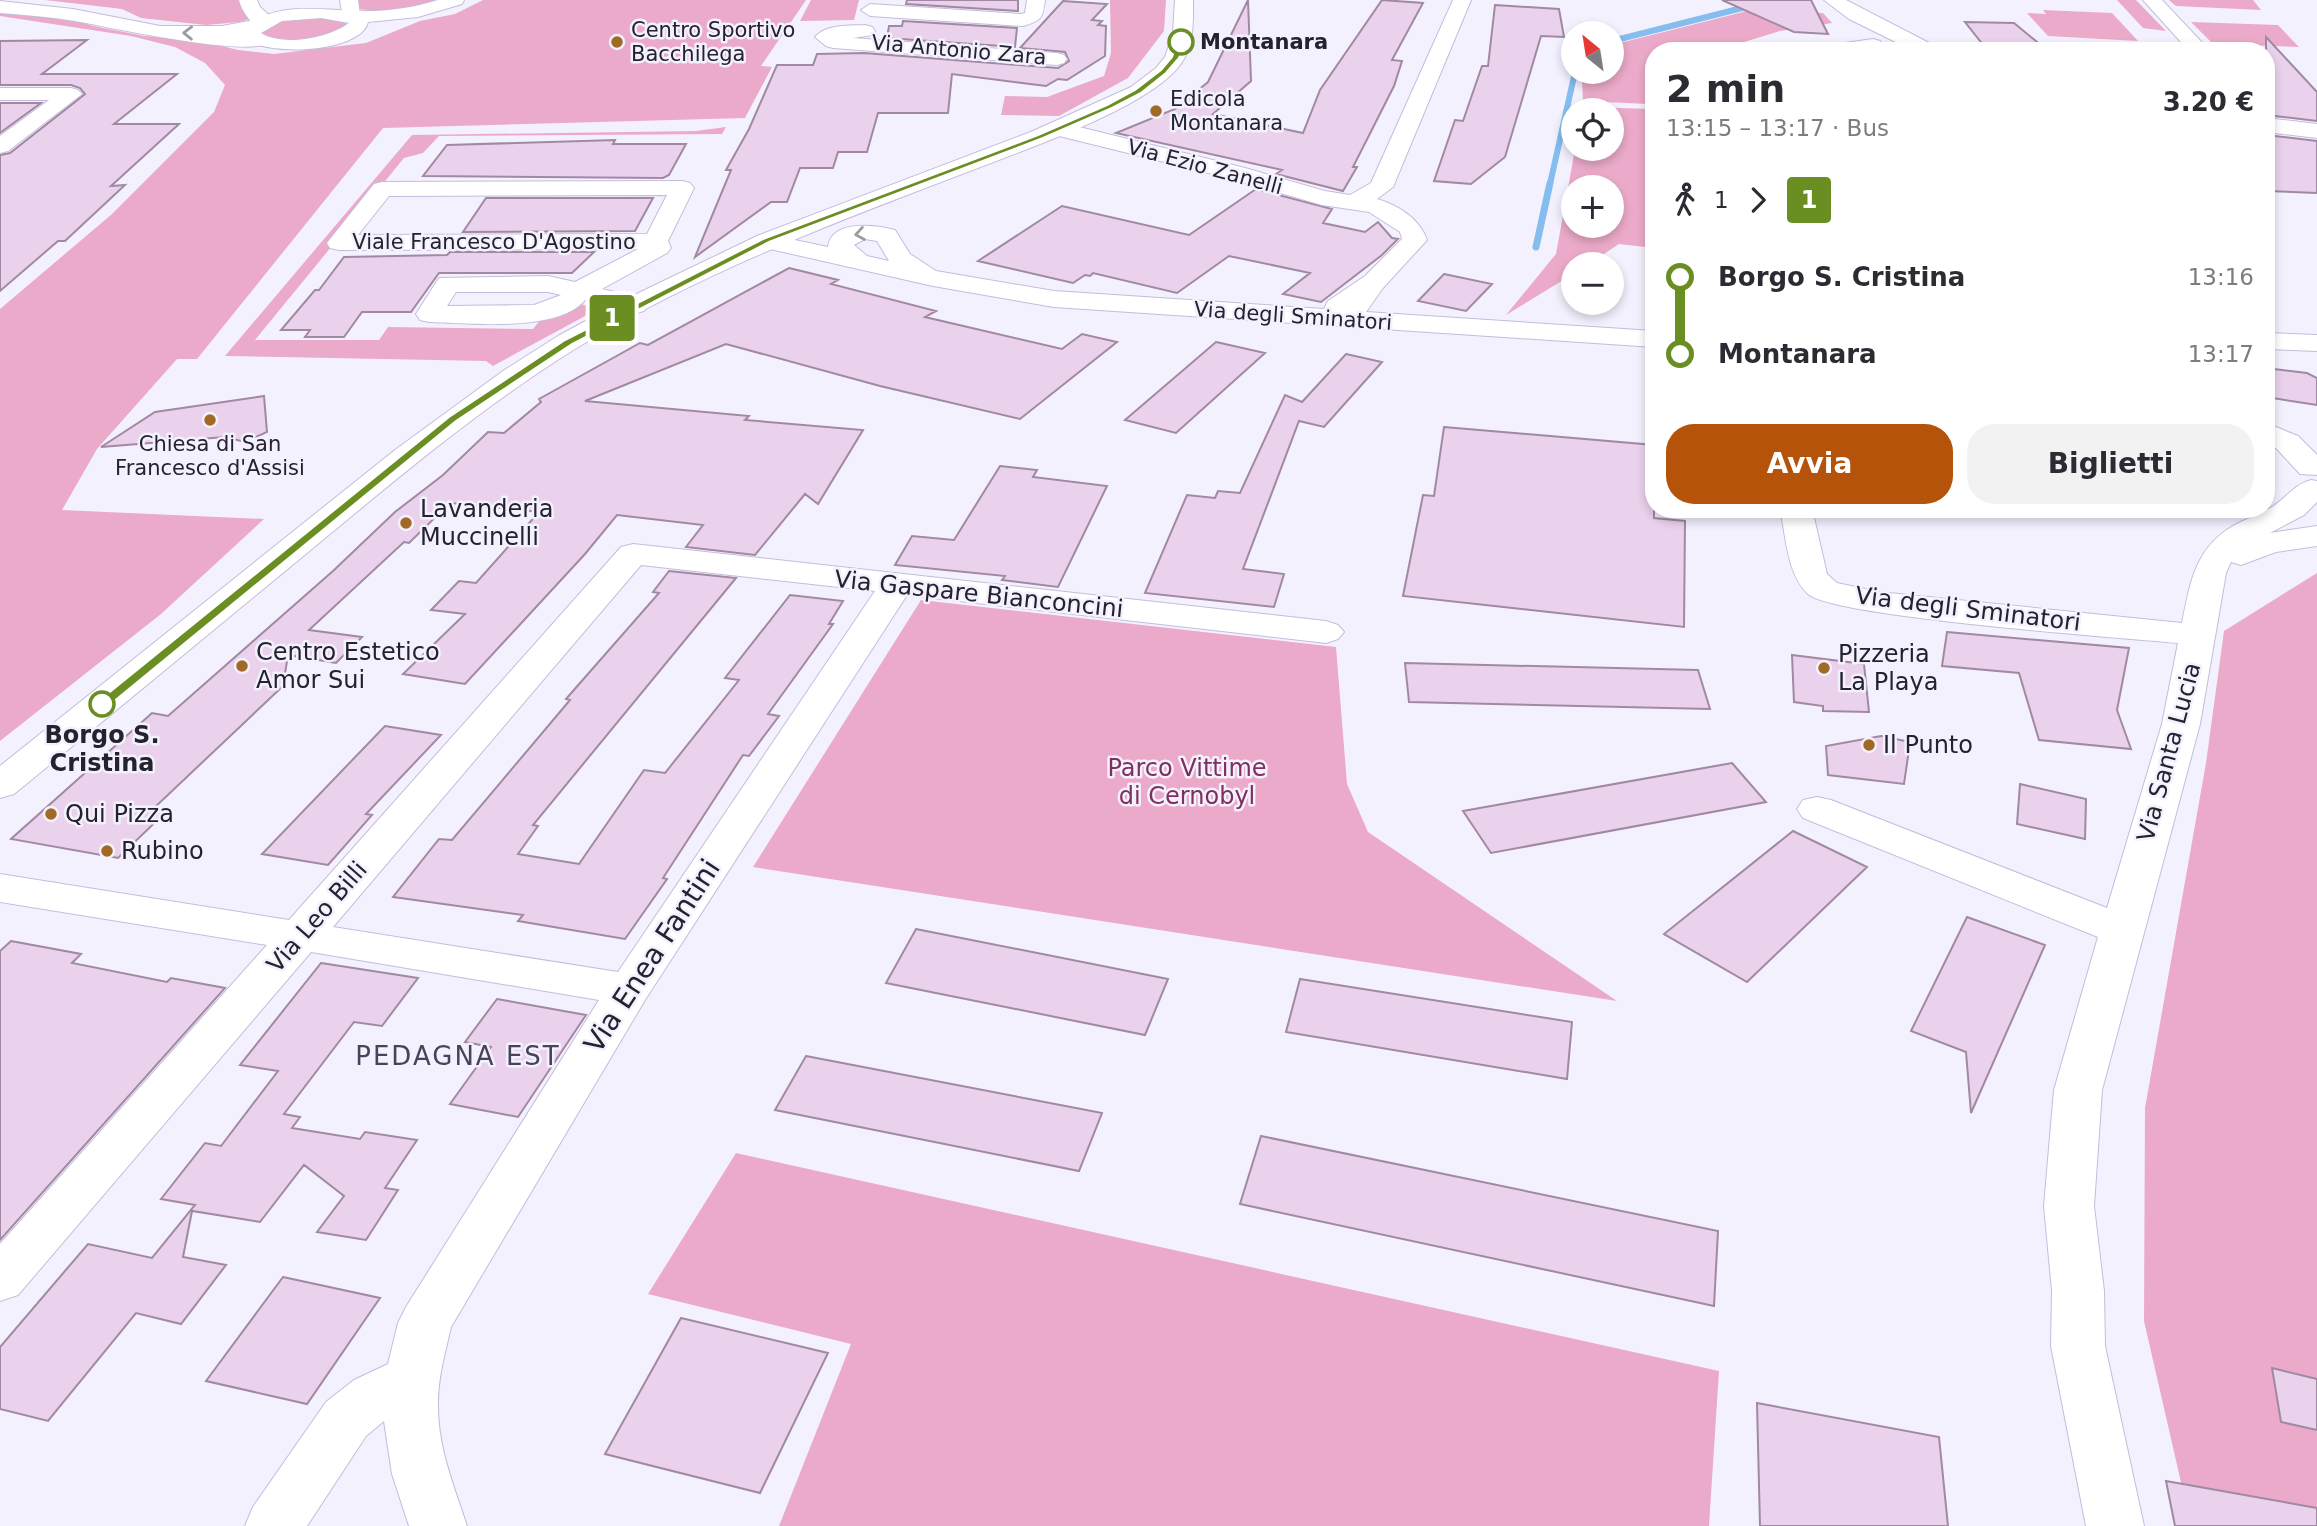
<!DOCTYPE html>
<html lang="it">
<meta charset="utf-8">
<style>
body{margin:0;font-family:"DejaVu Sans",sans-serif;background:#f2f2f3;color:#2b2b33;height:100vh;display:flex;flex-direction:column;font-size:26px;white-space:nowrap}
*{box-sizing:border-box;margin:0}
p{font-size:23px;color:#7c7c81}
.icon{flex:none;width:38px;height:38px;fill:none;stroke:currentColor;stroke-width:2;stroke-linecap:round;stroke-linejoin:round}
.map{position:relative;flex:1;overflow:hidden}
.sheet{position:absolute;left:1645px;top:42px;width:630px;height:476px;display:flex;flex-direction:column;background:#fff;border-radius:28px;box-shadow:0 4px 10px #0003}
.sheet>*{flex:none}
.badge{padding:0 14px;border-radius:5px;font-size:24px;line-height:46px}
.needle{width:46px;rotate:330deg}
.fabs{position:absolute;left:1561px;top:21px;display:grid;gap:14px}
.fabs a{display:grid;place-items:center;width:63px;height:63px;border-radius:50%;background:#fff;box-shadow:0 4px 10px #0003;font-size:35px}
.map>.badge{position:absolute;translate:-50% -50%;box-shadow:0 0 0 4px #fff}
.legs{display:flex;align-items:center;gap:10px;height:77px;padding:0 21px;font-size:23px}
.legs p{margin-inline-start:auto}
.head{display:flex;align-items:center;justify-content:space-between;height:119px;padding:0 21px}
h1{font-size:38px;font-weight:800;line-height:52px}
.button{display:flex;gap:14px;margin-top:auto;padding:14px 21px}
.button a{flex:1;height:80px;border-radius:28px;background:#b45309;color:#fff;font-size:28px;font-weight:800;line-height:80px;text-align:center}
.button a+a{background:#f2f2f3;color:#2b2b33}
ul{padding:0 21px;list-style:none}
li{display:flex;align-items:center;gap:24px;height:77px;font-size:26px}
li i{display:grid;place-items:center;width:10px;height:100%;margin:0 9px;background:currentColor}
li i::after{content:'';width:18px;height:18px;margin:-9px;border:5px solid;border-radius:50%;background:#fff}
li p{margin-inline-start:auto}
li:first-child i{background:linear-gradient(#0000 50%,currentColor 0)}
li:last-child i{background:linear-gradient(currentColor 50%,#0000 0)}
.map>svg:first-child{display:block}
.green{fill:#ebaac9;fill-rule:evenodd}
.lines{fill:none;stroke-linecap:round;stroke-linejoin:round}
.stream-far1{stroke:#85bdee;stroke-width:6}
.stream{stroke:#85bdee;stroke-width:7}
.building{fill:#ead1ec;stroke:#a189a3;stroke-width:2}
.street-casing{stroke:#c4bcdc;stroke-width:2}
.secondary-casing{stroke:#c4bcdc;stroke-width:2}
.primary-casing{stroke:#c4bcdc;stroke-width:2}
.highway-casing{stroke:#c4bcdc;stroke-width:2}
.street{fill:#fff;fill-rule:evenodd}
.secondary{fill:#fff;fill-rule:evenodd}
.primary{fill:#fff;fill-rule:evenodd}
.highway{fill:#fff;fill-rule:evenodd}
.oneway{stroke:#9d9ca1}
.line-1{fill:#6b8e23;stroke:#fff;stroke-width:2}
.poi-dot{fill:#a16926;stroke:#f4f1ff;stroke-width:2.5}
.stop-1-dot{fill:#fff;stroke:#6b8e23;stroke-width:3.5}
.labels{text-anchor:middle;dominant-baseline:central;stroke-width:5;stroke-linejoin:round;paint-order:stroke}
.far-poi-label{font-size:21px;fill:#25222e;stroke:#f4f1ff;text-anchor:start}
.far-stop-label{font-size:21px;font-weight:bold;fill:#25222e;stroke:#f4f1ff;text-anchor:start}
.far-street-label{font-size:21px;fill:#25222e;stroke:#f4f1ff}
.poi-label{font-size:24px;fill:#25222e;stroke:#f4f1ff;text-anchor:start}
.street-label{font-size:24px;fill:#25222e;stroke:#f4f1ff}
.stop-label{font-size:24px;font-weight:bold;fill:#25222e;stroke:#f4f1ff}
.park-label{font-size:24px;fill:#7f2f5b;stroke:#f4f1ff}
.neighbourhood-label{font-size:26px;letter-spacing:2px;fill:#4a425d;stroke:#f4f1ff}
.near-street-label{font-size:28px;fill:#25222e;stroke:#f4f1ff}
</style>
<div class="map">
<svg width="2317" height="1526" viewBox="0 0 2317 1526">
<rect width="100%" height="100%" fill="#f4f1ff"/>
<path class="green" d="M45,0H248L261,16L239,22L206,25L141,18L122,9Z
M347,0H452L383,12L342,7Z
M483,0H806L761,66L772,67L745,118L383,128L197,359H177L97,449L62,510L264,519L161,614L0,741V309L112,214L214,112L225,85L205,63L175,47L131,36L0,16V13L67,18L93,26L145,36L198,40L238,50L274,54L366,43L420,21L455,14Z
M811,0H859L854,20L800,21Z
M1110,0H1166L1164,31L1128,78L1059,116L1001,115L1005,96L1047,97L1104,76L1111,53Z
M2117,0H2136L2166,31L2143,28Z
M2169,0H2253L2261,10L2176,6Z
M2043,10L2112,13L2138,41L2048,36L2027,13L2046,14Z
M1747,11L1823,13L1832,23L1780,31L1715,51H1654V100L1648,104L1583,101L1582,81L1584,72H1612V45Z
M314,16L345,21L346,26C322,42 290,42 264,36L261,32L279,21Z
M2191,22L2278,25L2299,47L2213,44Z
M1583,107L1654,109V248L1619,244L1589,264H1573V274L1506,315L1556,254L1575,149H1612V110H1582ZM1573,187H1612V226H1573Z
M726,127L722,134L439,136L423,153L404,158L255,340H379L388,327L533,329L542,318L563,313L581,304L598,309L493,366L486,361L225,356L412,135L696,131Z
M2317,573V1526H2191L2144,1321L2145,1108L2206,763L2224,631Z
M921,600L1336,647L1347,784L1368,832L1617,1001L753,867Z
M736,1153L1719,1371L1709,1526H779L851,1344L648,1294Z"/>
<g class="lines">
<path class="stream-far1" d="M1612,41L1746,7L1755,0
M1550,184L1575,72"/>
<path class="stream" d="M1536,247L1550,183"/>
</g>
<path class="building" d="M907,0H1018V11L906,4Z
M1248,0L1251,81L1213,114L1303,133L1320,90L1382,0L1423,3L1392,60L1402,61L1394,86L1353,167H1357L1343,191L1276,174L1282,170L1116,133L1175,109L1208,82Z
M1722,0H1811L1828,34L1794,32Z
M1063,1L1107,4L1092,20L1102,21L1098,25L1106,26L1105,56L1067,80L1058,79L1046,86L952,74L948,113H878L867,152H838L833,168H800L787,202H771L695,257L731,170H726L749,129L777,65H813L817,54L864,53L1058,68L1069,61L1065,52L1020,48Z
M1495,5L1559,9L1564,37L1541,36L1505,157L1471,184L1434,181L1455,120L1463,121L1482,66H1488Z
M903,21L1017,28L1015,47L887,38L889,26H902Z
M1965,22L2014,23L2048,51H1988Z
M2266,37L2317,92V121L2266,115Z
M87,40L42,74H177L114,124H179L111,186L125,185L65,241H58L0,291V155L10,153L85,94L80,88L71,85H0V41Z
M0,103H41L0,133Z
M2266,135L2317,141V193L2266,191Z
M615,140L613,144H686L669,175L663,178L423,176L447,145Z
M1256,189L1332,209L1323,223L1365,232L1378,222L1392,238L1398,239L1382,255L1321,302L1283,294L1310,273L1229,256L1177,293L1093,273L1090,276L1085,275L1073,283L978,261L1062,206L1189,235Z
M486,198H653L635,231L463,232Z
M450,252H594L572,273H439L411,312H362L344,337H305L310,330H281L315,290H319L344,257L447,255Z
M789,268L838,280L831,284L936,311L925,317L1062,349L1082,334L1117,342L1020,419L880,386L726,344L585,401L749,416L745,420L863,430L818,504L805,494L755,555L686,547L703,525L617,515L585,554L465,684L403,674L465,614L431,610L459,581L476,583L539,512L450,503L409,543L404,542L309,630L362,637L336,663L288,655L283,686L153,809L167,811L118,858L11,839L152,713L168,716L333,571L395,512L443,475L488,432L504,433L541,402L539,399L640,343L648,345Z
M1444,274L1492,284L1466,311L1418,301Z
M1216,342L1265,353L1176,433L1125,420Z
M1346,354L1382,362L1324,427L1299,421L1243,569L1284,574L1274,607L1145,593L1187,495L1215,498L1218,491L1240,493L1285,395L1302,402Z
M2266,368L2307,373L2317,378V405L2266,397Z
M264,396L267,432L245,442L225,437L101,447L155,412Z
M1444,427L1654,445V518L1685,521L1684,627L1403,596L1423,495L1434,496Z
M1000,466L1037,470L1033,477L1107,486L1058,587L1002,580L1005,576L895,565L912,536L954,540Z
M669,571L736,578L533,825L538,826L518,854L579,864L644,770L665,773L739,680L725,678L790,595L843,601L829,624H833L768,714L779,716L749,756L743,755L663,878L667,879L625,939L518,921L523,915L393,897L439,839L452,840L570,700L566,699L659,593L653,592Z
M1947,632L2129,648L2117,710L2131,749L2039,740L2019,673L1942,666Z
M1792,655L1864,664L1869,712L1823,711V706L1794,702Z
M1405,663L1698,670L1710,709L1409,702Z
M385,726L441,735L366,814L372,815L328,865L262,854Z
M1881,736L1905,741L1911,736L1904,784L1828,775L1826,746Z
M1732,763L1766,802L1491,853L1463,811Z
M2020,784L2086,799L2085,839L2017,824Z
M1793,831L1867,867L1747,982L1664,934Z
M1967,917L2045,945L1971,1113L1966,1052L1911,1031Z
M916,929L1168,979L1145,1035L886,983Z
M11,941L81,954L72,963L167,982L171,978L225,988L0,1240V951Z
M321,963L418,978L382,1026L354,1022L284,1114L300,1117L292,1128L360,1139L365,1132L417,1140L385,1188L398,1190L366,1240L317,1232L344,1196L304,1165L260,1222L192,1211L183,1257L226,1265L181,1324L136,1313L48,1421L0,1409V1347L88,1244L152,1258L195,1205L161,1199L205,1143L221,1146L278,1071L240,1065Z
M1300,979L1572,1022L1567,1079L1286,1032Z
M497,999L586,1015L518,1117L450,1104L491,1047L465,1042Z
M806,1056L1102,1113L1079,1171L775,1110Z
M1261,1136L1718,1231L1714,1306L1240,1204Z
M283,1277L380,1298L307,1404L206,1381Z
M681,1318L828,1353L760,1493L605,1454Z
M2272,1368L2317,1379V1430L2281,1422Z
M1757,1403L1939,1437L1948,1526H1760Z
M2166,1481L2317,1508V1526H2175Z"/>
<g class="lines">
<defs>
<path id="street" d="M1027,0H1045C1043,18 1041,21 1023,26L870,16L861,10L870,4L1021,14L1025,13Z
M1453,0H1471L1393,187L1377,199C1398,205 1420,219 1427,240L1383,288L1366,312L1654,331V347L1054,307L933,286L757,246L754,241L757,236L766,234L828,247C831,219 876,225 895,230L910,254L936,271L1054,291L1324,309L1328,301L1365,276L1402,239L1400,232L1369,212L1322,205L1229,178L1051,134L1048,129L1051,124L1059,122L1245,168L1325,191L1350,195L1371,183ZM865,239L877,241L889,261L867,256L854,245Z
M1824,0H1846L1937,47L1940,51H1914L1849,19Z
M2143,0H2162L2210,51H2189Z
M0,1L73,9L160,26H222L255,20L265,26L262,30L243,34L261,35L271,41C256,60 104,26 75,21C50,17 25,15 0,13Z
M865,25L872,27L875,31L872,35L853,38L1057,53L1064,55L1067,59L1064,63L1057,65L833,48L826,46L815,37C826,24 849,26 865,25Z
M1873,39L1880,41L1883,45L1880,49L1821,51L1831,45Z
M0,88H71L78,90L82,94L8,151L0,153V136L49,100H0Z
M2266,118L2317,124V138L2266,132Z
M682,181L690,183L694,188L668,241L671,248L667,253L602,289L644,299L648,305L644,311L635,313L585,300C557,333 469,323 429,322L420,320L416,314L439,278L548,276L575,282L638,249L339,250L330,248L327,243L374,184L382,182ZM667,195L647,234L358,235L389,196ZM456,292H548L561,295L534,305L447,306Z
M2266,333L2317,335V351L2266,349Z
M2266,423L2298,436L2317,455V475L2300,474L2276,448L2266,444Z
M2311,480L2317,481V502L2304,515L2270,533L2317,526V546L2276,552L2241,565L2231,562L2226,573L2200,724L2102,1090L2094,1206L2104,1291L2105,1346L2144,1526H2086L2051,1346L2052,1291L2044,1206L2054,1090L2098,937L1803,818L1797,809L1803,800L1817,797L1831,800L2107,908L2162,724L2178,643C2125,638 1833,617 1808,594C1787,575 1786,536 1780,509H1812L1827,574L1837,583L1879,592L2182,623C2190,583 2195,548 2233,526C2246,519 2259,514 2272,507C2286,498 2295,484 2311,480Z
M633,544L1326,621L1338,625L1344,632L1338,639L1326,643L907,595L645,1000L451,1327C445,1354 437,1380 438,1408C438,1448 455,1489 467,1526H409L392,1474L384,1421L366,1436L307,1526H245L253,1507L326,1402L354,1380L388,1364L398,1323L406,1307L599,1000L311,952L18,1295L0,1301V1244L267,945L0,902V874L289,920L621,547ZM641,565L875,591L618,972L333,927Z"/>
<path id="secondary" d="M438,0H464L462,4L418,17L368,22C362,53 259,59 240,34C267,0 319,10 357,11C384,12 413,8 438,0ZM321,18L349,23C329,38 283,47 261,33L282,21Z"/>
<path id="primary" d="M1175,0H1193C1193,19 1194,39 1185,57C1167,95 1069,133 1030,148C875,208 717,262 575,349C480,408 394,481 307,553C210,633 112,714 14,794L0,798V766L395,450L503,371L558,336L626,299L757,236L1033,131L1131,87L1156,68L1165,57L1173,33Z"/>
<path id="highway" d="M239,0H257L260,7L272,18L269,27H255C249,18 242,12 239,0Z
M340,0H358L360,15L357,19H343Z"/>
</defs>
<use href="#street" class="street-casing"/>
<use href="#secondary" class="secondary-casing"/>
<use href="#primary" class="primary-casing"/>
<use href="#highway" class="highway-casing"/>
<use href="#street" class="street"/>
<use href="#secondary" class="secondary"/>
<use href="#primary" class="primary"/>
<use href="#highway" class="highway"/>
</g>
<defs><path id="oneway-chevron" d="M-2-3.5L2.5 0L-2 3.5" fill="none" stroke-width="1.6" stroke-linecap="round" stroke-linejoin="round" transform="scale(1.75)"/></defs>
<g class="oneway">
<use href="#oneway-chevron" transform="translate(188 33) rotate(-179)"/>
<use href="#oneway-chevron" transform="translate(860 234) rotate(170)"/>
</g>
<path class="line-1" d="M1178,40L1184,42L1179,58L1166,73L1141,93L1112,108L1043,138L769,242L572,344L456,421L107,707L102,708L95,704L449,417L565,340L763,239L1038,135L1107,105L1135,90L1161,70L1172,57Z"/>
<g class="poi-dot">
<circle cx="617" cy="42" r="7"/>
<circle cx="1156" cy="111" r="7"/>
<circle cx="210" cy="420" r="7"/>
<circle cx="406" cy="523" r="7"/>
<circle cx="242" cy="666" r="7"/>
<circle cx="1824" cy="668" r="7"/>
<circle cx="1869" cy="745" r="7"/>
<circle cx="51" cy="814" r="7"/>
<circle cx="107" cy="851" r="7"/>
</g>
<g class="stop-1-dot">
<circle cx="1181" cy="42" r="12"/>
<circle cx="102" cy="704" r="12"/>
</g>
<g class="labels">
<g class="far-poi-label">
<text x="631" y="30">Centro Sportivo<tspan x="631" dy="24">Bacchilega</tspan></text>
<text x="1170" y="99">Edicola<tspan x="1170" dy="24">Montanara</tspan></text>
<text x="210" y="444" text-anchor="middle">Chiesa di San<tspan x="210" dy="24">Francesco d'Assisi</tspan></text>
</g>
<g class="far-stop-label">
<text x="1200" y="42">Montanara</text>
</g>
<g class="far-street-label">
<text transform="translate(959 50) rotate(5)">Via Antonio Zara</text>
<text transform="translate(1205 167) rotate(15)">Via Ezio Zanelli</text>
<text x="494" y="242">Viale Francesco D'Agostino</text>
<text transform="translate(1293 316) rotate(4)">Via degli Sminatori</text>
</g>
<g class="poi-label">
<text x="420" y="509">Lavanderia<tspan x="420" dy="28">Muccinelli</tspan></text>
<text x="256" y="652">Centro Estetico<tspan x="256" dy="28">Amor Sui</tspan></text>
<text x="1838" y="654">Pizzeria<tspan x="1838" dy="28">La Playa</tspan></text>
<text x="1883" y="745">Il Punto</text>
<text x="65" y="814">Qui Pizza</text>
<text x="121" y="851">Rubino</text>
</g>
<g class="street-label">
<text transform="translate(979 594) rotate(6)">Via Gaspare Bianconcini</text>
<text transform="translate(1968 609) rotate(7)">Via degli Sminatori</text>
<text transform="translate(2169 752) rotate(-75)">Via Santa Lucia</text>
<text transform="translate(317 917) rotate(-49)">Via Leo Billi</text>
</g>
<g class="stop-label">
<text x="102" y="735">Borgo S.<tspan x="102" dy="28">Cristina</tspan></text>
</g>
<g class="park-label">
<text x="1187" y="768">Parco Vittime<tspan x="1187" dy="28">di Cernobyl</tspan></text>
</g>
<g class="neighbourhood-label">
<text x="458" y="1056">PEDAGNA EST</text>
</g>
<g class="near-street-label">
<text transform="translate(652 956) rotate(-57)">Via Enea Fantini</text>
</g>
</g>
</svg>
<div class="fabs">
<a><svg class="needle" viewBox="-14 -14 28 28"><path d="M0-13l5 13h-10z" fill="#e53935"/><path d="M0 13l5-13h-10z" fill="#7c7c81"/></svg></a>
<a><svg class="icon" aria-label="locate" viewBox="0 0 24 24"><circle cx="12" cy="12" r="6"/><path d="M12 2v4M12 18v4M2 12h4M18 12h4"/></svg></a>
<a>+</a>
<a>−</a>
</div>
<b class="badge" style="left:612px;top:318px;background:#6b8e23;color:#fff">1</b>
<section class="sheet">
<div class="head"><div><h1>2 min</h1><p>13:15 – 13:17 · Bus</p></div><b>3.20 €</b></div>
<div class="legs"><svg class="icon" aria-label="walk" viewBox="0 0 24 24"><circle cx="13" cy="4" r="2"/><path d="M13 8l-2 6 4 7M11 14l-3 7M7 12l3-4h3l4 4"/></svg>1<svg class="icon" aria-label="forward" viewBox="0 0 24 24"><path d="M9 5l7 7-7 7"/></svg><b class="badge" style="background:#6b8e23;color:#fff">1</b></div>
<ul>
<li><i style="color:#6b8e23"></i><b>Borgo S. Cristina</b><p>13:16</p></li>
<li><i style="color:#6b8e23"></i><b>Montanara</b><p>13:17</p></li>
</ul>
<div class="button"><a>Avvia</a><a>Biglietti</a></div>
</section>
</div>
